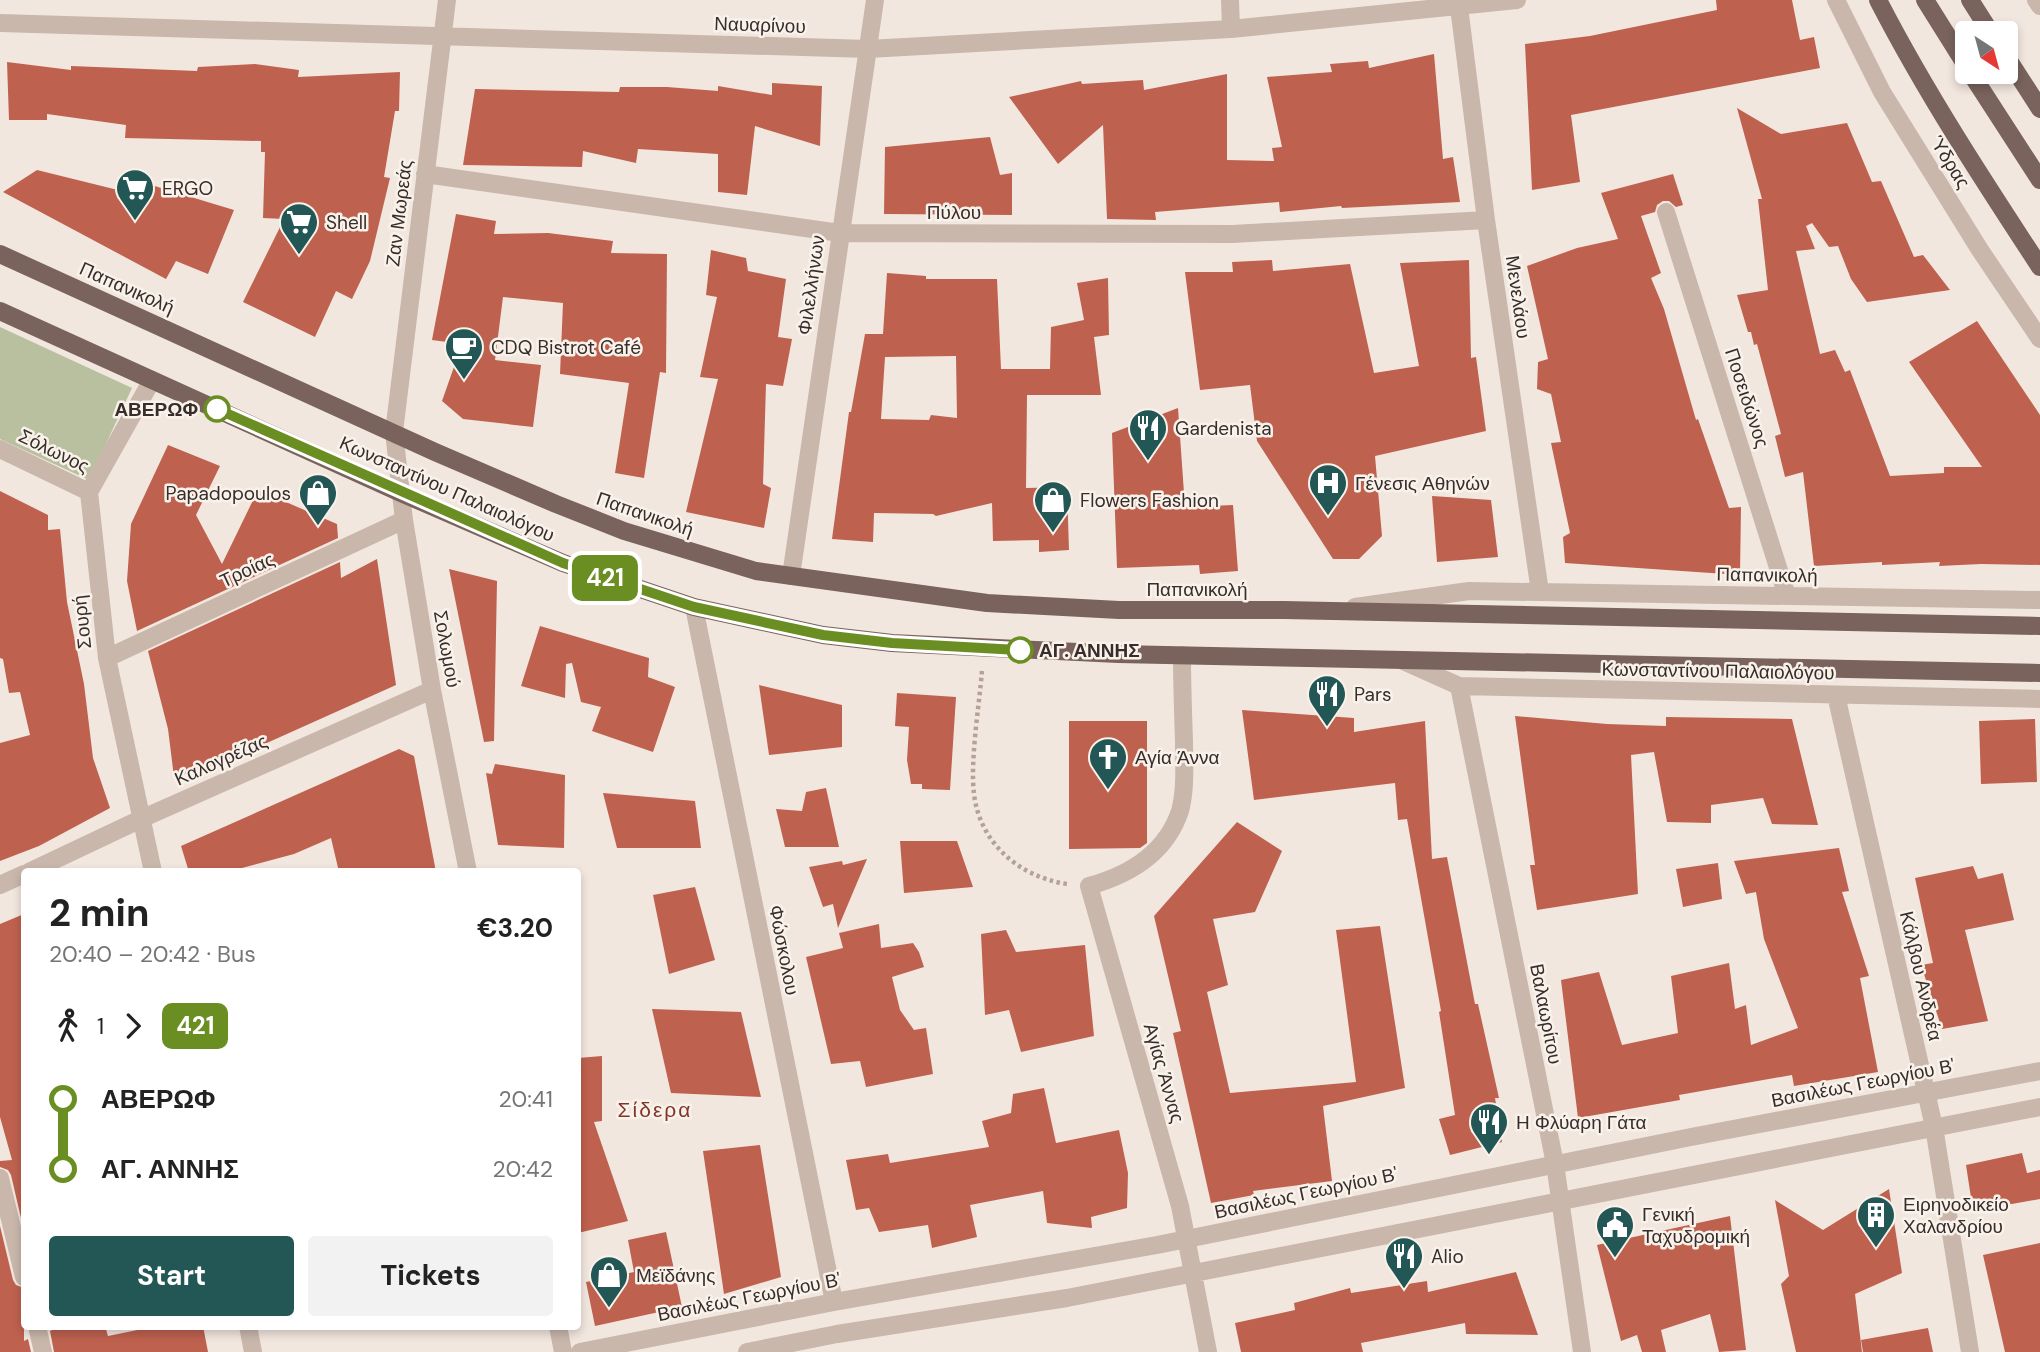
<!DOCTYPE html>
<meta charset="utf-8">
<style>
body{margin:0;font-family:"DM Sans",sans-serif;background:#f2f2f2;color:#222;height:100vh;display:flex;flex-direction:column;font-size:26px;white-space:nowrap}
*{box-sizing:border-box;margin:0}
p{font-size:23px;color:#767676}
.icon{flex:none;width:38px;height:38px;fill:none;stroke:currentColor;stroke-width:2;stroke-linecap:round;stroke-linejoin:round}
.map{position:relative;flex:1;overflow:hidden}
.details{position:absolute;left:21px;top:868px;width:560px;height:462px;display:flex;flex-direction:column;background:#fff;border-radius:7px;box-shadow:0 4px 10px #0003}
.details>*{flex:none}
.badge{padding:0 14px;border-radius:10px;font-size:24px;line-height:46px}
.needle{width:46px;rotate:144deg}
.fabs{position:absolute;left:1955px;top:21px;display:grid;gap:14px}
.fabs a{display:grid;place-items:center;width:63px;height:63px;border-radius:7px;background:#fff;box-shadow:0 4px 10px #0003;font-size:35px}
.map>.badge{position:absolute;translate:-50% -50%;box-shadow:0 0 0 4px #fff}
.legs{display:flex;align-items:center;gap:10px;height:77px;padding:0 28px;font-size:23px}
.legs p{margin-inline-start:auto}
.overview{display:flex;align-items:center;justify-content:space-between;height:119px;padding:0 28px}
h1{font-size:38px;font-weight:700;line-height:52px}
.primary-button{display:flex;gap:14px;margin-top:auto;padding:14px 28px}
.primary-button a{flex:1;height:80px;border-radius:7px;background:#225756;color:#fff;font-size:28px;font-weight:700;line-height:80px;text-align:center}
.primary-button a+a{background:#f2f2f2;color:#222}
ul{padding:0 28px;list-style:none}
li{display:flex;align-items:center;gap:24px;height:70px;font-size:26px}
li i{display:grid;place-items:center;width:10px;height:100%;margin:0 9px;background:currentColor}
li i::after{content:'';width:18px;height:18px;margin:-9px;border:5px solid;border-radius:50%;background:#fff}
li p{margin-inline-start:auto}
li:first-child i{background:linear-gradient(#0000 50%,currentColor 0)}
li:last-child i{background:linear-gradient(currentColor 50%,#0000 0)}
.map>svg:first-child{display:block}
.green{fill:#b8c0a0}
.building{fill:#bf614f;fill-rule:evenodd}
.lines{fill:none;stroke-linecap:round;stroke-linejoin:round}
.path{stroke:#b5a196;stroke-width:4.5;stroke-dasharray:3.5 3.5;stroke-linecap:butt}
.minor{stroke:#c9b7ab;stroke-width:18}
.major{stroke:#79635c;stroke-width:18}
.line-1-casing{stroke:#fff;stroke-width:16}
.line-1{stroke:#6b8e23;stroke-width:10}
.stop-1-dot{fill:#fff;stroke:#6b8e23;stroke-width:3.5}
.labels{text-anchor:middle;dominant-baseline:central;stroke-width:5;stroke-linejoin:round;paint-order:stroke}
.street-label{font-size:19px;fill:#382d2a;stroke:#f9f2eb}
.poi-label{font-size:19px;fill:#382d2a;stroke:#f9f2eb;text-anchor:start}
.stop-label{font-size:19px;font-weight:bold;fill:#382d2a;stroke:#f9f2eb;text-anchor:end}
.neighbourhood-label{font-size:21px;letter-spacing:2px;fill:#823628;stroke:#f9f2eb}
</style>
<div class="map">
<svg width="2040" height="1352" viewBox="0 0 2040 1352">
<rect width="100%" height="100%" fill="#f2e7df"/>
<path class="green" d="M0,327L132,388L89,480L0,439Z"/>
<path class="building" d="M1716,0H1792L1800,40L1814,37L1820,68L1571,115L1580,182L1532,190L1525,44L1590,36L1717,10Z
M1434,54L1443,159L1453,157L1460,202L1342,208L1341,206L1280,212L1279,202L1155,212L1156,220L1107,219L1103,125L1058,164L1009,97L1081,81L1082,84L1143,80L1144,90L1227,74V160L1274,161L1272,148L1282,147L1267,77L1332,72L1330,64L1368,61L1369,68Z
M7,62L71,70V66L197,71L198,67L255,64L299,70L298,77L400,72L399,111H395L384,177L390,178L370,261L352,299L336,291L315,337L243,302L284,219L263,218L265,152H261V141L125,138L126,125L47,114V120H9Z
M772,83L822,86L820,146L755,126L747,195L718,192V154L638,149L636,163L583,151L582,167L463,165L475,89L619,92L620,87H667L718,91V86L772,95Z
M1737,108L1781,134L1847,123L1872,182L1881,181L1914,257L1923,255L1950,290L1867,302L1851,279L1838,246L1829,247L1812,223L1806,226L1815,249L1796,251L1820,354L1835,350L1845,372L1850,370L1890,476L1944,473V467H1982L1909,362L1977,321L2040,415V565L1981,564L1939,566L1940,562L1882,565V562L1814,566L1803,472L1785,477L1775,436L1781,434L1757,344L1754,345L1751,332H1748L1737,295L1768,290L1758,199H1762Z
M990,137L1000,175L1012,173V215L884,214L885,147Z
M37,170L130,193L138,181L234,210L208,274L176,261L166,279L3,192Z
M1673,174L1683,205L1676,207L1669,201H1663L1657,205L1655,212L1641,216L1661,273L1651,278L1664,309L1696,420L1698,419L1729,508L1741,507L1740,575L1565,563L1563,537L1570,533L1551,443L1561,442L1551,394L1537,389L1538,362L1548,359L1527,266L1577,248L1618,239L1601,193Z
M456,214L496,221L494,234L548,233L613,241L611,253L667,254L666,373L660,372L644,478L615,473L629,383L560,374L563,303L503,297L495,360L541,365L533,427L463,419L442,401L462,344L432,340Z
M711,250L746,258L748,271L786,279L778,337L792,339L783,386L766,384L763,484L771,488L764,528L686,512L718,379L700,377L717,297L706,295Z
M1272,260L1273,271L1350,264L1374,373L1419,366L1400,263L1469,260L1471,358L1476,357L1486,431L1375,456L1382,536L1359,559H1333L1257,441L1250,385L1200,390L1185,272H1233L1232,262Z
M887,273L926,276V279H997L1001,369H1050L1051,327L1084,320L1077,283L1108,278L1109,335L1094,337L1101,395H1027L1026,488L1067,487L1069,550L1039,552V540L993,541L992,503L936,516L933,514L874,513L873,542L832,539L849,412H851L865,334H883ZM956,356L957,418L931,415L929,420L881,419L885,357Z
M1178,408L1185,507L1233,505L1238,571L1200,574L1199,565L1117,568L1112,433Z
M168,445L220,466L196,515L222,564L258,490L337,524L338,538L137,631L127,581L131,524Z
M0,491L48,515V530L60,529L67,602L84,684L93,758L110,808L39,846L0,861V743L30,735L20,692L9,693L3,659L0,658Z
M1432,496L1491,500L1498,557L1437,562Z
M377,559L396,685L220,764L174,777L168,729L148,651L340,562L341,578Z
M449,569L497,581L494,741L484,742Z
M540,626L649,658L648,677L675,687L653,752L592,731L601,707L581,702L572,663L566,664L565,698L521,686Z
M759,685L842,705V747L769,755Z
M897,693L956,697L950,790L922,789V784H911L907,760L909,727L895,726Z
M1242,710L1354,718V732L1425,721L1432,859L1447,857L1475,1004H1478L1499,1098H1495L1502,1142L1450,1155L1439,1119L1455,1115L1439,1012L1441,1011L1407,819L1398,820L1395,783L1254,800Z
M1515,716L1607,724L1666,726V717L1792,719L1818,825L1772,824L1763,798L1711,805V823L1667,822L1654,752L1631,755L1638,894L1537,910L1530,865H1535Z
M2035,719L2037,782L1981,784L1979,721Z
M1069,721H1147V843L1140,848L1069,849Z
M399,749L414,756L436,872H339L331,838L294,854L227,872H189L181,846Z
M495,764L565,775L564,848L498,845L486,773L492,774Z
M826,788L839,847H785L776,809L802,811L806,792Z
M603,793L695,801L701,848H617Z
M1237,822L1282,851L1255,912L1213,919L1228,985L1207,992L1230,1093L1356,1082L1336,930L1380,926L1405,1088L1323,1106L1332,1181L1253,1191L1254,1195L1211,1203L1173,1033L1181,1031L1154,916Z
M900,841H957L973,887L904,893Z
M1839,848L1849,891L1842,892L1869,976L1860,978L1878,1072L1794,1086L1792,1075L1679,1095L1680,1100L1578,1118L1561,980L1599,972L1622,1045L1678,1033L1671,976L1729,963L1735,1009L1746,1005L1751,1045L1798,1028L1764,939L1756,892L1746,894L1734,861Z
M867,859L838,928L833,904L823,907L809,867L842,861L843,865Z
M1718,863L1722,899L1683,907L1676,869Z
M1973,866L1978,879L2003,873L2014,920L1965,930L1988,1021L1942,1029L1921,965L1933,963L1915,878Z
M695,887L715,960L669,974L653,895Z
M24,914V1231L11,1175L8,1170L0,1167V1161L12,1160L0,1117V924Z
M879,924L881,948L913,943L919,952L924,967L892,977L900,1010L914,1030L926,1028L933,1074L866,1087L860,1061L831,1064L806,957L843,948L839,933Z
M1006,930L1016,952L1085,945L1094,1036L1021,1052L1009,1010L985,1015L981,934Z
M652,1009L741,1012L761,1097L671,1093Z
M602,1056V1121L594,1122L628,1221L578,1233V1058Z
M1044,1088L1056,1143L1119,1130L1128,1173L1127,1208L1091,1217L1092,1228L1047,1223L1043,1191L970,1205L977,1237L932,1248L928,1225L879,1232L869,1208L856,1210L846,1160L888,1154L890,1163L989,1147L982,1121L1011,1113L1013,1094Z
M760,1145L781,1277L724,1294L703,1151Z
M2022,1153L2027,1173L2040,1170V1199L1973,1211L1966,1165Z
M1889,1189L1902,1273L1855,1294L1862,1352H1796L1781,1284L1789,1276L1775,1200L1823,1230Z
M1730,1216L1746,1350L1719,1352L1710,1314L1661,1330L1666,1352H1642L1637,1335L1621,1341L1597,1245Z
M0,1226L13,1280L16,1285L24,1288V1341L28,1339L31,1352H0Z
M666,1232L682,1307L595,1326L586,1282L634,1272L628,1240Z
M2040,1243V1352H2005L1983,1255Z
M1516,1272L1538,1335L1466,1334L1465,1323L1361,1343L1363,1352H1241L1235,1323L1295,1310L1294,1303L1350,1288L1351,1293L1427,1281L1428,1292Z
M61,1326H105L108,1336L157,1326H203L208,1352H54L50,1331Z
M1928,1328L1933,1352H1863L1861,1340Z"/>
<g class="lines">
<path class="path" d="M982,671C979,707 970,760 974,794C980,844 1020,877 1067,884"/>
<path class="minor" d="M447,0L394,432L404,520L432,690L468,872
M1230,0L1231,29
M1836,0L1882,92L1980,250L2040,339
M2036,0L2040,6
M1459,7L1486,220L1540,592
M0,23L868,49L1231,29L1517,0
M425,174L840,233L1233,234L1486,220
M1666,212L1787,596
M152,380L89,492L107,658L153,872
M0,449L89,492
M791,576L875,0
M694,607L834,1302
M1355,607L1469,591L2040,600
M1182,655C1182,684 1183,713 1184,741C1184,764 1186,789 1180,811C1166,853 1129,875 1089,886L1180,1206L1208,1352
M107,658L404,520
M1401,660L1459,686L2040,699
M1459,686L1555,1164L1582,1352
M1836,695L1934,1127L1970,1352
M29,872L141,819L432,690
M0,885L24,874
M0,1178L24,1277
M37,1326L43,1352
M248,1326L253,1352
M558,1326L563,1352
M580,1352L834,1302L1157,1245L1691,1137L2040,1071
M747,1352L837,1334L1067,1298L2040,1107"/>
<path class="major" d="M1878,0C1926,93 1983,180 2040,267
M1925,0L1967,67
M1970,0L1991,33
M2006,56L2040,109
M1970,72L2040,180
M0,254L435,452L556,504L624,531L756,571L987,603L1119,610H1284L2040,626
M0,311L401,493L563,563L694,607L823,635L892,643L1118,654L2040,673"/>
</g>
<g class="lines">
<defs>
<path id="line-1" d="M217,409L563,563L694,607L823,635L892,643L1020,650"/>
</defs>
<use href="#line-1" class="line-1-casing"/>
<use href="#line-1" class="line-1"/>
</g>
<defs>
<symbol id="supermarket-pin" viewBox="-11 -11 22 30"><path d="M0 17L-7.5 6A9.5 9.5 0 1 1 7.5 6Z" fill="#225756" stroke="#f9f2eb"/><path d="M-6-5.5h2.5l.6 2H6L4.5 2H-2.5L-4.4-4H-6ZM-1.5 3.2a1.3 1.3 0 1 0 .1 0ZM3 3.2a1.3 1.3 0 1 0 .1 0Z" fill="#fff"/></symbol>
<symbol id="cafe-pin" viewBox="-11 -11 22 30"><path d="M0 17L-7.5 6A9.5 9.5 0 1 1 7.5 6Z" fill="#225756" stroke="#f9f2eb"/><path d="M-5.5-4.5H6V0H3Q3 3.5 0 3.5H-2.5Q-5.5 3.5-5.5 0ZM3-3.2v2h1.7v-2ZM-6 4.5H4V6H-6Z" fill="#fff"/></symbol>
<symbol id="restaurant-pin" viewBox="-11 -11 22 30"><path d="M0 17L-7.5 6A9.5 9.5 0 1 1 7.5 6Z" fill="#225756" stroke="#f9f2eb"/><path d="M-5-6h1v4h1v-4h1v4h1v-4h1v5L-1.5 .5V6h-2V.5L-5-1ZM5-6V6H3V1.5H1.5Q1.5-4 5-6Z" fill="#fff"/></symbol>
<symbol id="hospital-pin" viewBox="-11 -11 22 30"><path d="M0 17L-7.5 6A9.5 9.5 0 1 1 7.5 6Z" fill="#225756" stroke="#f9f2eb"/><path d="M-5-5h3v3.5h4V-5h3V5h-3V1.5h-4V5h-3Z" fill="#fff"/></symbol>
<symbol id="shop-pin" viewBox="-11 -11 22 30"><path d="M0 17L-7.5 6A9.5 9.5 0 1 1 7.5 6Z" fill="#225756" stroke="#f9f2eb"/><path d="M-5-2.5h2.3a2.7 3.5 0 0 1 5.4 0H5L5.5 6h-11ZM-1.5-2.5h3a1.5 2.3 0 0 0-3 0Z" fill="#fff"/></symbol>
<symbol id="church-pin" viewBox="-11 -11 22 30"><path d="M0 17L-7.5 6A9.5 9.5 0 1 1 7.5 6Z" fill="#225756" stroke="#f9f2eb"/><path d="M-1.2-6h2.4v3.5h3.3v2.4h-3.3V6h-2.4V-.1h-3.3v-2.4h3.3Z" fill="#fff"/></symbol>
<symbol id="building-pin" viewBox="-11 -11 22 30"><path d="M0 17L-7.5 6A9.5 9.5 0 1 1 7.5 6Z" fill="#225756" stroke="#f9f2eb"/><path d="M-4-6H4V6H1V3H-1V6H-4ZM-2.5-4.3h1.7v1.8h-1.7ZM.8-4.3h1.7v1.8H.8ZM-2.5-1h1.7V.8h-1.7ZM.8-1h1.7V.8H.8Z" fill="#fff"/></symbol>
<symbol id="civic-pin" viewBox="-11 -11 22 30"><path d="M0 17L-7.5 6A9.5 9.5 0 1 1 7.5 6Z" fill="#225756" stroke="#f9f2eb"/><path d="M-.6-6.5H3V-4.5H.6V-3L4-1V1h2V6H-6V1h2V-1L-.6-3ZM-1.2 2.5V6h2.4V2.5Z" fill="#fff"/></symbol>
</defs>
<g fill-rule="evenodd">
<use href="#supermarket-pin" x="113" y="166" width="44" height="60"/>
<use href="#supermarket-pin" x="277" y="200" width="44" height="60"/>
<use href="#cafe-pin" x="442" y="325" width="44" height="60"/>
<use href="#restaurant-pin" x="1126" y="406" width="44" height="60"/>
<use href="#hospital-pin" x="1306" y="461" width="44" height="60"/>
<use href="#shop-pin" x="296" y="471" width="44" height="60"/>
<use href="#shop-pin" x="1031" y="478" width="44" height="60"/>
<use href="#restaurant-pin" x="1305" y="672" width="44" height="60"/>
<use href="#church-pin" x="1086" y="735" width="44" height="60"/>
<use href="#restaurant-pin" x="1467" y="1100" width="44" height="60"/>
<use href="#building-pin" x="1854" y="1193" width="44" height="60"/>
<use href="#civic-pin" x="1593" y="1203" width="44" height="60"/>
<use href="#restaurant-pin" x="1382" y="1234" width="44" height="60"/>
<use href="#shop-pin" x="587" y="1253" width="44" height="60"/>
</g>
<g class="stop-1-dot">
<circle cx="217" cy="409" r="12"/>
<circle cx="1020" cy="650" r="12"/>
</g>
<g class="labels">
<g class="street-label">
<text transform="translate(760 25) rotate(2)">Ναυαρίνου</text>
<text transform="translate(1950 162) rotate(58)">Ύδρας</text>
<text x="954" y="212">Πύλου</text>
<text transform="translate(399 213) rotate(-83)">Ζαν Μωρεάς</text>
<text transform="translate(811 285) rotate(-82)">Φιλελλήνων</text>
<text transform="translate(127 288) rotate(24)">Παπανικολή</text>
<text transform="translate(1518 297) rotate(82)">Μενελάου</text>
<text transform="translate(1747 398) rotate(72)">Ποσειδώνος</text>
<text transform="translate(54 451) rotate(26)">Σόλωνος</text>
<text transform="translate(447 489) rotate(24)">Κωνσταντίνου Παλαιολόγου</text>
<text transform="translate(645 514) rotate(19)">Παπανικολή</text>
<text transform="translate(247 570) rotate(-25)">Τροίας</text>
<text transform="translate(1767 575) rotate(1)">Παπανικολή</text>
<text x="1197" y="589">Παπανικολή</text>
<text transform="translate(82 622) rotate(-96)">Σουρή</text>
<text transform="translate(447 649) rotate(80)">Σολωμού</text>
<text transform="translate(1718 671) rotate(1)">Κωνσταντίνου Παλαιολόγου</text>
<text transform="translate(221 760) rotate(-24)">Καλογρέζας</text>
<text transform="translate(784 950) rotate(79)">Φώσκολου</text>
<text transform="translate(1921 976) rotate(77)">Κάλβου Ανδρέα</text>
<text transform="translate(1546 1014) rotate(79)">Βαλαωρίτου</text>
<text transform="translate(1164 1073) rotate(74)">Αγίας Άννας</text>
<text transform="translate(1863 1083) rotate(-11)">Βασιλέως Γεωργίου Β'</text>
<text transform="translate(1306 1193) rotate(-12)">Βασιλέως Γεωργίου Β'</text>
<text transform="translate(749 1297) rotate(-11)">Βασιλέως Γεωργίου Β'</text>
</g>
<g class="poi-label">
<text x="162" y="188">ERGO</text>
<text x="326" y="222">Shell</text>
<text x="491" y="347">CDQ Bistrot Café</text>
<text x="1175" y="428">Gardenista</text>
<text x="1355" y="483">Γένεσις Αθηνών</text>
<text x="291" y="493" text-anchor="end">Papadopoulos</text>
<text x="1080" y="500">Flowers Fashion</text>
<text x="1354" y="694">Pars</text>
<text x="1135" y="757">Αγία Άννα</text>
<text x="1516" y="1122">Η Φλύαρη Γάτα</text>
<text x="1903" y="1204">Ειρηνοδικείο<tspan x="1903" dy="22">Χαλανδρίου</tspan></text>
<text x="1642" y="1214">Γενική<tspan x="1642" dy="22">Ταχυδρομική</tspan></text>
<text x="1431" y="1256">Alio</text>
<text x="636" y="1275">Μεϊδάνης</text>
</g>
<g class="stop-label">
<text x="198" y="409">ΑΒΕΡΩΦ</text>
<text x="1039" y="650" text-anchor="start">ΑΓ. ΑΝΝΗΣ</text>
</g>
<g class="neighbourhood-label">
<text x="655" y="1110">Σίδερα</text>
</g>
</g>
</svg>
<div class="fabs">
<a><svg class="needle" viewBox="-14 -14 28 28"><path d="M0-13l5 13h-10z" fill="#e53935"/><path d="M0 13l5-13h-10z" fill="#767676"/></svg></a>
</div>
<b class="badge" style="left:605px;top:578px;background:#6b8e23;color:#fff">421</b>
<section class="details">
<div class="overview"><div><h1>2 min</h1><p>20:40 – 20:42 · Bus</p></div><b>€3.20</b></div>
<div class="legs"><svg class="icon" aria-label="walk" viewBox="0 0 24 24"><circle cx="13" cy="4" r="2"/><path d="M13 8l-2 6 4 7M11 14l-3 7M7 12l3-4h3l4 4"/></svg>1<svg class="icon" aria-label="forward" viewBox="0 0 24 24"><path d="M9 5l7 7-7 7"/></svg><b class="badge" style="background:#6b8e23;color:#fff">421</b></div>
<ul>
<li><i style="color:#6b8e23"></i><b>ΑΒΕΡΩΦ</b><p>20:41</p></li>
<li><i style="color:#6b8e23"></i><b>ΑΓ. ΑΝΝΗΣ</b><p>20:42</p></li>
</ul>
<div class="primary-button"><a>Start</a><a>Tickets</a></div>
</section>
</div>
